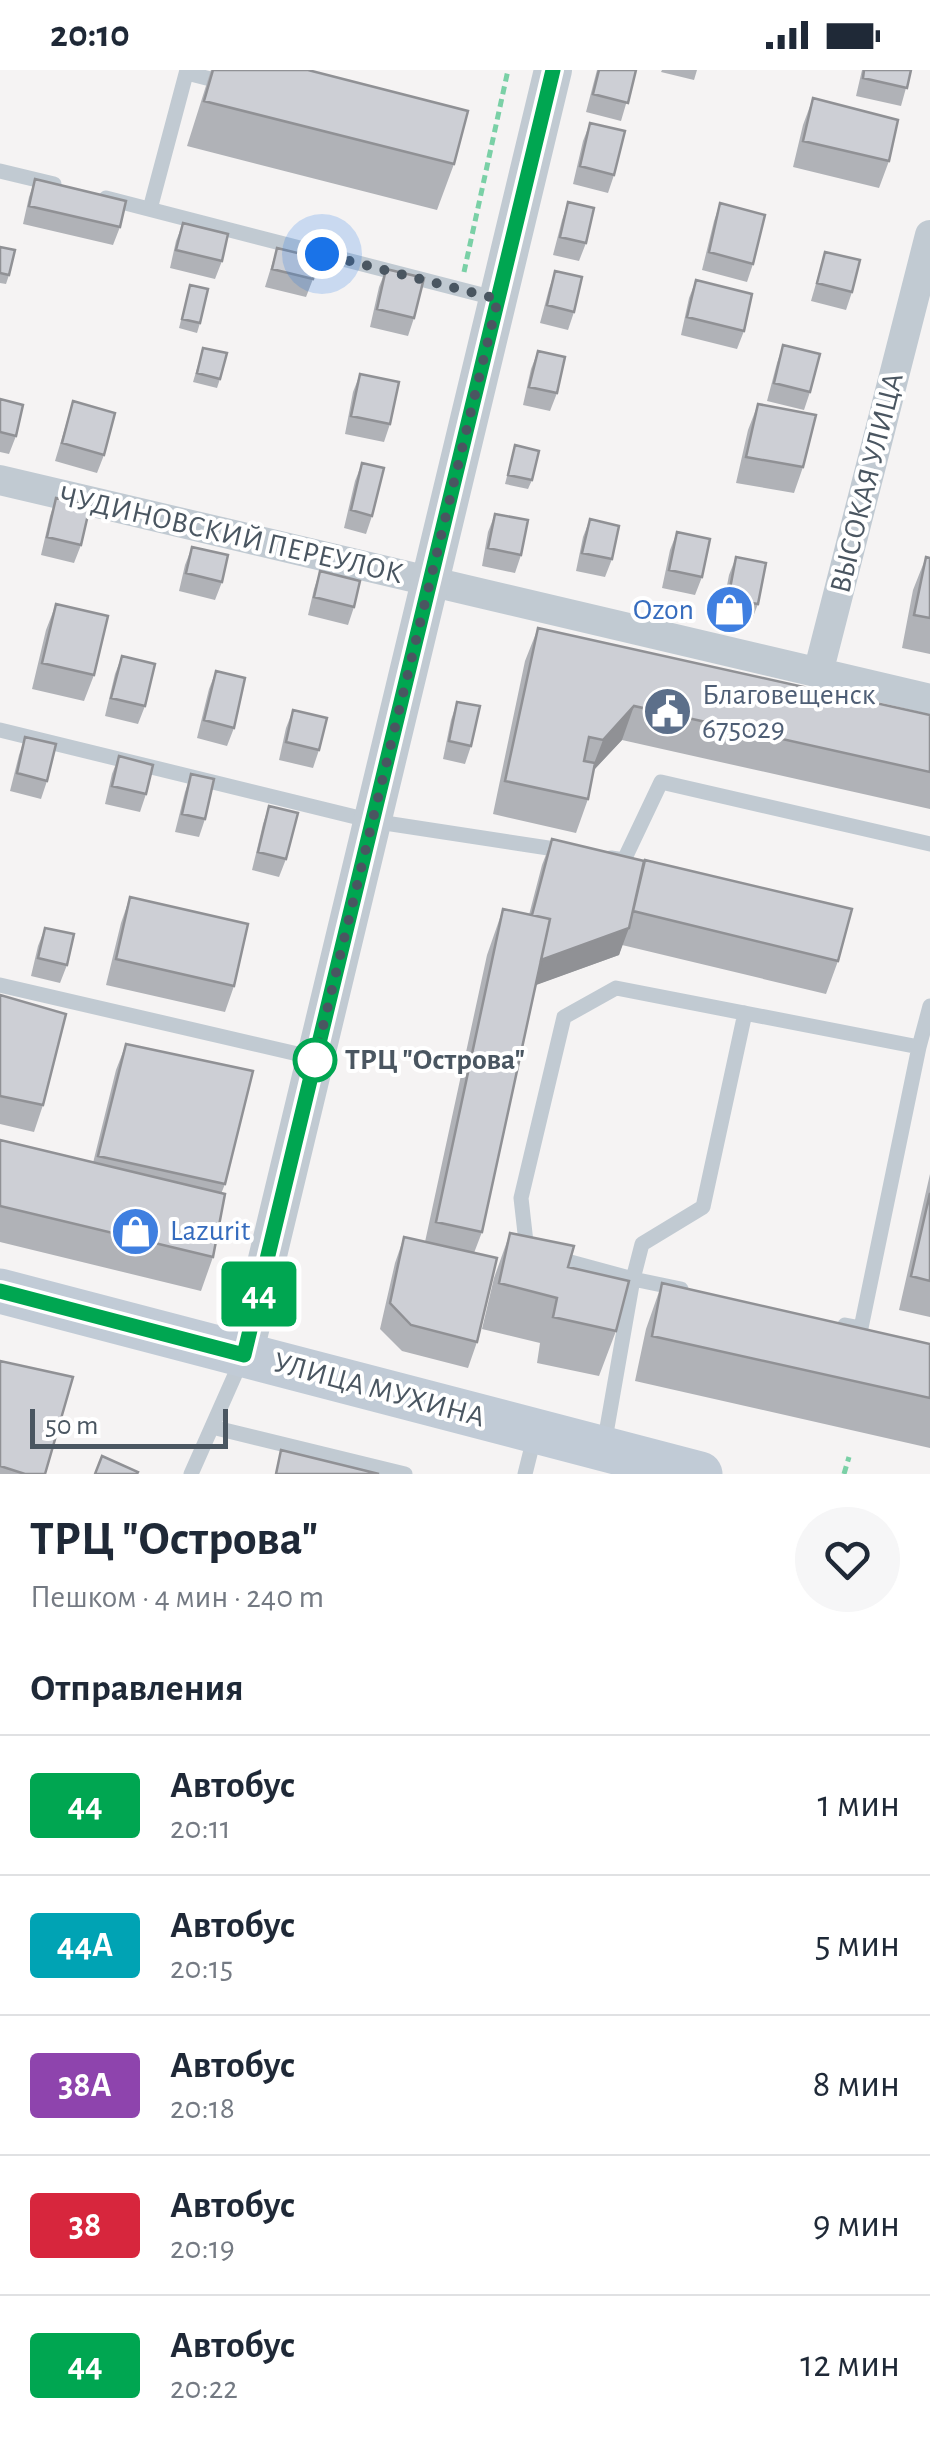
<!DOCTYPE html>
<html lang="ru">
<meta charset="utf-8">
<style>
body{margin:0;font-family:"Alegreya Sans",sans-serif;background:#f6f6f7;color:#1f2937;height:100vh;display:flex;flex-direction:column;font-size:38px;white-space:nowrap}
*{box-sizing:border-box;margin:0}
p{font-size:32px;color:#747a83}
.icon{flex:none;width:55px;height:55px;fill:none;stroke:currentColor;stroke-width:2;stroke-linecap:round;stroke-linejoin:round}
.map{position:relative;height:1404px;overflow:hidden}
.side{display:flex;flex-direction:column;background:#fff;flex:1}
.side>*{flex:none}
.badge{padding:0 20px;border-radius:8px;font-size:35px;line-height:65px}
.scale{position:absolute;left:30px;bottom:25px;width:198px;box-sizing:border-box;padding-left:10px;border:5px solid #4a5661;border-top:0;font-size:28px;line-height:35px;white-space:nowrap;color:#4a5661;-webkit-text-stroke:8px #fff;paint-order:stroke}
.you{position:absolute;width:50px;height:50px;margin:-25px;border:8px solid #fff;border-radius:50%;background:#1a73e8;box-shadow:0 0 0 15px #1a73e833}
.map>.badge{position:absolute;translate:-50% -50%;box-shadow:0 0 0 5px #fff}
h2{padding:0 30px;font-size:38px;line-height:90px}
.round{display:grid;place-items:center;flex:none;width:105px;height:105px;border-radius:52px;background:#f6f6f7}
.overview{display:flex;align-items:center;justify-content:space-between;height:170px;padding:0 30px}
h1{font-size:48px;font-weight:700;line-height:75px}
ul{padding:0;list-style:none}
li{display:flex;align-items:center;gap:30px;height:140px;padding:0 30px;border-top:2px solid #e0e1e3}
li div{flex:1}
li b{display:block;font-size:38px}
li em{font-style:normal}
li .badge{min-width:110px;font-weight:700;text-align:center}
.status{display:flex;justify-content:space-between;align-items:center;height:70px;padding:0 50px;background:#fff;direction:ltr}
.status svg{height:28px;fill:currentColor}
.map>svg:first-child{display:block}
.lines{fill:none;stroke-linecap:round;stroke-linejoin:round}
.path{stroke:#7ad0a6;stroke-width:5;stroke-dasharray:8 5;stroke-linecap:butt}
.service{stroke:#c1cad2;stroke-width:15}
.minor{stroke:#c1cad2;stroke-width:30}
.tertiary{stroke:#c1cad2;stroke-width:38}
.secondary{stroke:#c1cbd6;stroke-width:45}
.wall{fill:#b0b2b7}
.shaded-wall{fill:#909195}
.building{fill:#cdcfd5;stroke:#909195;stroke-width:2.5}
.line-casing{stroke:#fff;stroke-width:22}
.line{stroke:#00a651;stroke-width:15}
.walk{stroke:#4a5661;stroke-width:10;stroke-dasharray:0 18}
.stop-dot{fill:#fff;stroke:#00a651;stroke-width:5}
.labels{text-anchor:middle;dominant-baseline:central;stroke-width:8;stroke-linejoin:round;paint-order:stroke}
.street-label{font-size:30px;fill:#4a5661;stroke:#fff}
.shop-label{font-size:30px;fill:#366cbe;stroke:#fff;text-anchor:end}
.service-label{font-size:30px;fill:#4e5e75;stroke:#fff;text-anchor:start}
.stop-label{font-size:30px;font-weight:bold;fill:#4a5661;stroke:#fff;text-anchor:start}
</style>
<div class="status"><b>20:10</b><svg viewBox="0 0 49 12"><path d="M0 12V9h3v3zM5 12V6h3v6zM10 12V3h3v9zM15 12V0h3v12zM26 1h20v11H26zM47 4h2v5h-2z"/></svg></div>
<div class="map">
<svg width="930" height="1404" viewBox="0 0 930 1404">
<rect width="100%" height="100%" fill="#f5f3f3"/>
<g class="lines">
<path class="path" d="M464,202L508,0
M844,1404L849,1387"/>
<path class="service" d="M187,3L226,13
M0,101L54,114
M106,128L498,229
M150,139L187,0
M0,660L372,751L568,781
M611,788L624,790L661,712L930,774
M0,915L315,988
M530,1181H527L521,1128L564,947L616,918L919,977
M552,1187L633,1209L604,1375
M681,1219L633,1209L642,1174L703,1137L745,943
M845,1255L861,1258L919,977L930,936
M212,1357L405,1404
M191,1404L242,1289
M525,1404L535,1364"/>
<path class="minor" d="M0,410L930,629
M818,603L930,165"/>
<path class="tertiary" d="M244,1285L553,0"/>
<path class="secondary" d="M0,1221L700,1404"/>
</g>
<path class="wall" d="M211,0H308L454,94L437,140L187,76Z
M597,0H636L621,51L586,42Z
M662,0H697L694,10L661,2Z
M862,0H911L901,36L856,26Z
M813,28L889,91L879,118L793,97L803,55Z
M590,53L614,105L608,123L573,114L583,71Z
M35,109L120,157L113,175L23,154L29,127Z
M568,132L586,173L579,191L553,185L562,150Z
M720,133L753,194L747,212L702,200L714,151Z
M183,153L222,191L215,209L170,198L176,171Z
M0,177L9,205L6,214L0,213Z
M277,178L313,209L306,227L265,217Z
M825,182L852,222L846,240L811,231Z
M386,199L414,248L408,266L370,257L379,217Z
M555,201L574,242L568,260L540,253L549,219Z
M696,210L744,261L737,279L681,265L689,228Z
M190,215L200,253L197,263L179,258Z
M783,275L810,322L804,340L767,331L777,293Z
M203,278L220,309L217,318L193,312Z
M538,281L557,323L550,341L523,335L531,299Z
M360,304L390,354L384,372L345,364L353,322Z
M0,329L16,366L9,384L0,382Z
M73,331L104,385L97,403L55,391Z
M758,334L803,397L794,423L736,413L748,360Z
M515,375L532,410L528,419L505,414Z
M362,393L372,446L366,464L344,458L355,411Z
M56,428L81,475L74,493L41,485L50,446Z
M495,444L521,485L515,503L482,496L488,462Z
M590,449L612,489L605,507L576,501L583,467Z
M677,462L702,507L695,525L662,518L670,480Z
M192,477L222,512L215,530L179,521L185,495Z
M736,487L758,534L751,552L721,547L729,505Z
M926,487L930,488V584L902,578L913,520Z
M320,501L354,537L348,555L308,545L314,519Z
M56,534L94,605L84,631L32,619L46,560Z
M538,558L930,645V739L622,670L594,700L588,729L576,763L493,744L525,591Z
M122,586L145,636L138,654L105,646L115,604Z
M216,601L234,658L227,676L197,668L209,619Z
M457,632L471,676L465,694L443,689L451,650Z
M293,640L319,680L313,698L279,690L286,658Z
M25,667L47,711L41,729L10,721L19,685Z
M119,686L146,724L140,742L105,734L112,704Z
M191,704L205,749L199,767L175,762L185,722Z
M269,736L286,789L279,807L252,800L263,754Z
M552,769L838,891L826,924L622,875L619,885L535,915L482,1162L474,1183L477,1272L468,1298L402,1281L380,1259L395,1193L404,1167L425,1172L487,885L503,839L529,845L542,795Z
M130,827L234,916L225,942L106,915L121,853Z
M45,858L67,895L60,913L31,906L38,876Z
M0,925L43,1035L34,1062L0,1054Z
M126,974L225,1114L221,1124L213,1187L201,1221L0,1172V1070L93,1093L116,1000Z
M930,1104V1247L899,1240Z
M510,1163L568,1197L616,1261L599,1306L537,1293L540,1273L482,1259L494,1208Z
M662,1213L930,1274V1378L635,1311L646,1259Z
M0,1291L45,1404H0Z"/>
<path class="shaded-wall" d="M634,636L622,670L590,704L603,670Z
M629,858L619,885L528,918L537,891Z"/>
<path class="building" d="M213,0H308L468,41L454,94L204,31Z
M599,0H636L628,33L593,24Z
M864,0H911L907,18L863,8Z
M813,28L898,50L889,91L803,71Z
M590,53L625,61L614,105L580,96Z
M35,109L126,131L120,157L29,136Z
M568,132L594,138L586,173L560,167Z
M720,133L765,145L753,194L709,182Z
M183,153L228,164L222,191L176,180Z
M0,177L15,180L9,205L0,203Z
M277,178L318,188L313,209L272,199Z
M825,182L860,190L852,222L817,213Z
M386,199L424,208L414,248L377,239Z
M555,201L582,207L574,242L547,235Z
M696,210L752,224L744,261L687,247Z
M190,215L208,219L200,253L182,249Z
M783,275L820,284L810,322L774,313Z
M203,278L227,283L220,309L197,303Z
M538,281L565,287L557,323L529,317Z
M360,304L399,312L390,354L351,346Z
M0,329L23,335L16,366L0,362Z
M73,331L115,343L104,385L62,373Z
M758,334L816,345L803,397L746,387Z
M515,375L539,381L532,410L508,405Z
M362,393L384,398L372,446L351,440Z
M56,428L90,436L81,475L47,467Z
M495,444L528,450L521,485L488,478Z
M590,449L619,456L612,489L582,483Z
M677,462L710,469L702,507L669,500Z
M192,477L228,485L222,512L186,503Z
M736,487L766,493L758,534L728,529Z
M926,487L930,488V548L914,545Z
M320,501L360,511L354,537L314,527Z
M56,534L108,546L94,605L42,593Z
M538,558L930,645V702L634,636L603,670L589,667L584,691L595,693L588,729L505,711Z
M122,586L155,594L145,636L111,628Z
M216,601L245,608L234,658L204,650Z
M457,632L480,636L471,676L449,671Z
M293,640L327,648L319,680L286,672Z
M25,667L56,674L47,711L17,703Z
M119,686L153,695L146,724L112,716Z
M191,704L214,709L205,749L182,744Z
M269,736L298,743L286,789L258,782Z
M552,769L644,791L629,858L541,890L550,849L532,845Z
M645,790L852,839L838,891L633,841Z
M130,827L248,854L234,916L116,889Z
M503,839L550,849L482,1162L436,1152Z
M45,858L74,864L67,895L38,888Z
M0,925L66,944L43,1035L0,1026Z
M126,974L253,1001L225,1114L98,1086Z
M0,1070L225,1124L213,1187L0,1136Z
M930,1123V1211L911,1206Z
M510,1163L574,1176L568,1197L629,1211L616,1261L553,1247L557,1228L499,1213Z
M404,1167L497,1188L477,1272L411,1255L390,1233Z
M662,1213L930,1274V1328L652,1266Z
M0,1291L73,1307L45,1404H25L0,1396Z
M281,1380L379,1404H276Z
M102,1386L138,1402L137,1404H95Z"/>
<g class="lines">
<defs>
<path id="line" d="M0,1221L244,1285L553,0"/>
</defs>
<use href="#line" class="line-casing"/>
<use href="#line" class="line"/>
<path class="walk" d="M315,990L498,229L322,184"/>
</g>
<defs>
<symbol id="shop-disc" viewBox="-11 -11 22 22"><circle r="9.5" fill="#3f7fe0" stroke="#fff"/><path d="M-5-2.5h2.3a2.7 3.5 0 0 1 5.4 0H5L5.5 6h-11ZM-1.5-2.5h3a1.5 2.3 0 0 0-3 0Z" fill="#fff"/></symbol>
<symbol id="civic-disc" viewBox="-11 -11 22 22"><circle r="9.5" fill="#5c6f8a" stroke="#fff"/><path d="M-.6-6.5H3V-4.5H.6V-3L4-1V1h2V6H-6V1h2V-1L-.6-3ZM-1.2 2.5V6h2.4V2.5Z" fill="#fff"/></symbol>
</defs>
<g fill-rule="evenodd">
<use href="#shop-disc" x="702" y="512" width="55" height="55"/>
<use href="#civic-disc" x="640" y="614" width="55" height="55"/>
<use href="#shop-disc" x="108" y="1134" width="55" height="55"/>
</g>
<circle class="stop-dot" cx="315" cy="990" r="20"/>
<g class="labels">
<g class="street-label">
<text transform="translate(867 413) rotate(-76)">ВЫСОКАЯ УЛИЦА</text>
<text transform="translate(231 465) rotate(13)">ЧУДИНОВСКИЙ ПЕРЕУЛОК</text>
<text transform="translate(379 1320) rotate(15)">УЛИЦА МУХИНА</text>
</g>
<g class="shop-label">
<text x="694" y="540">Ozon</text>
<text x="170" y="1161" text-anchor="start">Lazurit</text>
</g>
<g class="service-label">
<text x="702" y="625">Благовещенск<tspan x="702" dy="34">675029</tspan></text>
</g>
<g class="stop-label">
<text x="345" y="990">ТРЦ "Острова"</text>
</g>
</g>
</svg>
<div class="scale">50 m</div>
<div class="you" style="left:322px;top:184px"></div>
<b class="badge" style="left:259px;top:1224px;background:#00a651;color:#fff">44</b>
</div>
<section class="side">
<div class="overview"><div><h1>ТРЦ &quot;Острова&quot;</h1><p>Пешком · 4 мин · 240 m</p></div><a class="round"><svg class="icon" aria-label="heart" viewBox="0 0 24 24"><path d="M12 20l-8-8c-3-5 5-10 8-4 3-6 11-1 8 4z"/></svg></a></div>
<h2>Отправления</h2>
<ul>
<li><span class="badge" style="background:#00a651;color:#fff">44</span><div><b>Автобус</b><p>20:11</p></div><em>1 мин</em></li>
<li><span class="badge" style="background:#00a3b4;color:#fff">44А</span><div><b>Автобус</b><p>20:15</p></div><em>5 мин</em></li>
<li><span class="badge" style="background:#8e44ad;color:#fff">38А</span><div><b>Автобус</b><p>20:18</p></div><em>8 мин</em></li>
<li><span class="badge" style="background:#d7263d;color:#fff">38</span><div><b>Автобус</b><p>20:19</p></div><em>9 мин</em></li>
<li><span class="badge" style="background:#00a651;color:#fff">44</span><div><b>Автобус</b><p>20:22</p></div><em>12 мин</em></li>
</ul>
</section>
